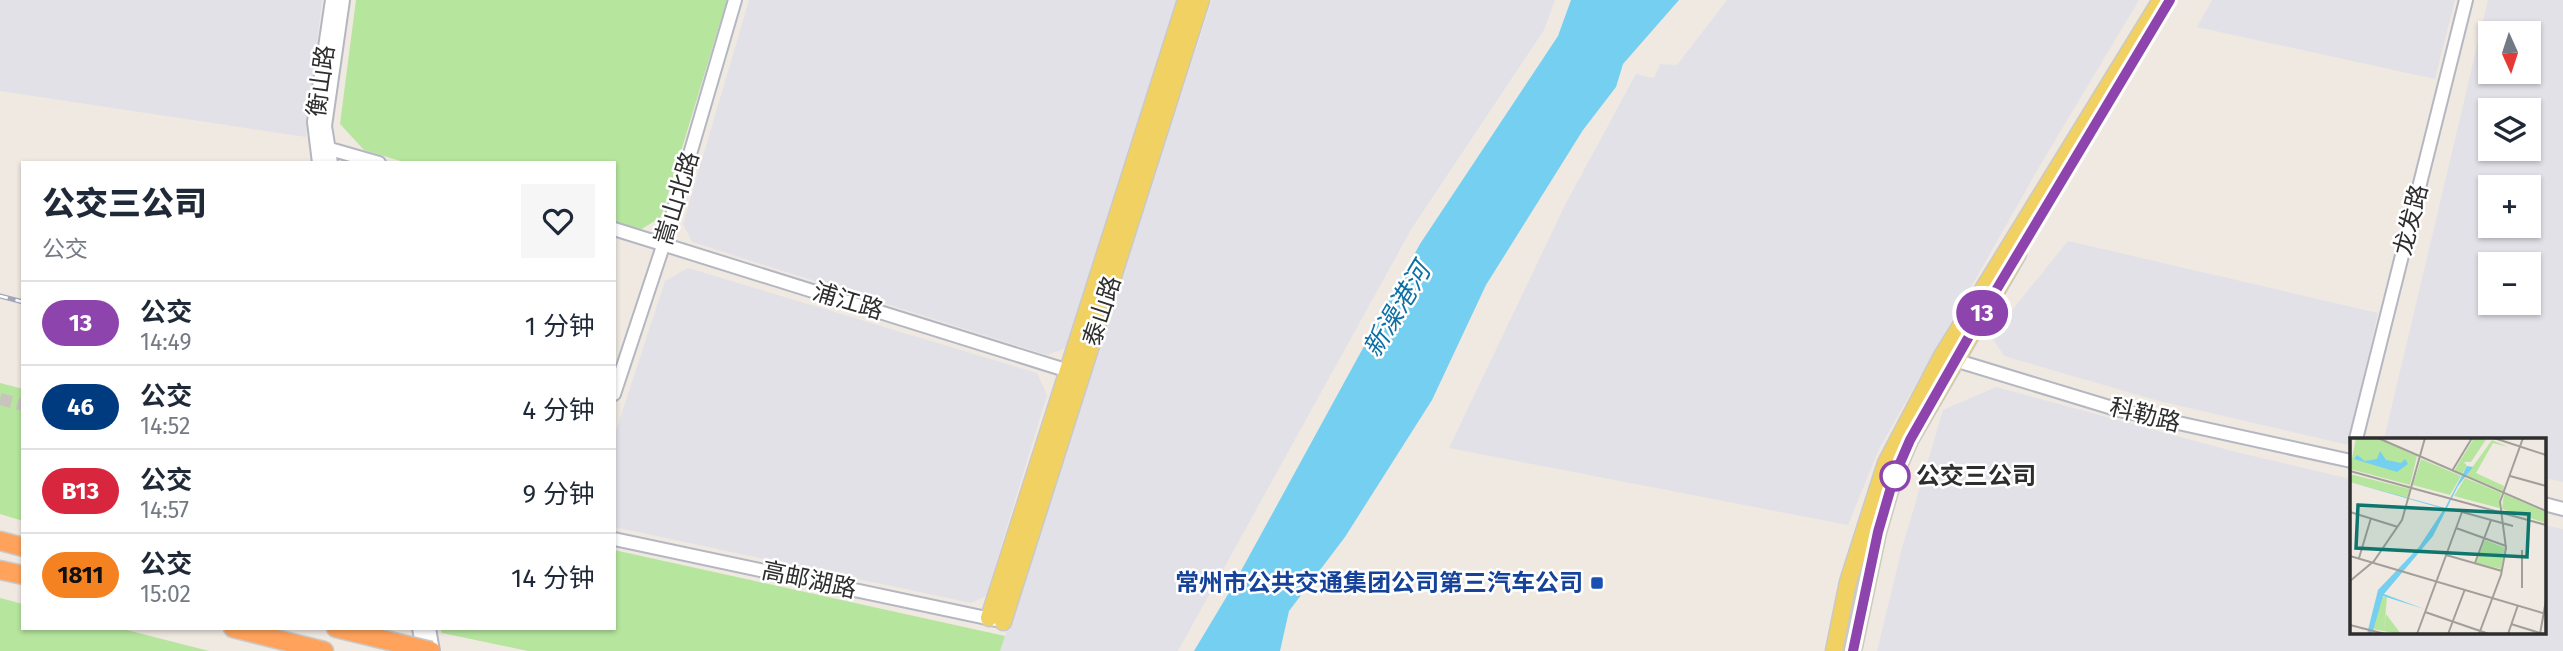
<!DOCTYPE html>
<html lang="zh">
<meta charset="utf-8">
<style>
body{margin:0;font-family:"Fira Sans","Noto Sans SC",sans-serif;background:#f6f6f7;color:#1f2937;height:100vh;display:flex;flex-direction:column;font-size:26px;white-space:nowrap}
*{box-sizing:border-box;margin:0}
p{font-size:23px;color:#747a83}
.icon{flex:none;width:38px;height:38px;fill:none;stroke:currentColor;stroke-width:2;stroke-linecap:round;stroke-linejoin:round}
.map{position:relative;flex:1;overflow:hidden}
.drawer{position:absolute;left:21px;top:161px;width:595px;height:469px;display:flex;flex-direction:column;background:#fff;border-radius:0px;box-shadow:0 2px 5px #0004}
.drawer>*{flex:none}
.badge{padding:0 14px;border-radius:23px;font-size:24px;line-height:46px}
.needle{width:46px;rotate:177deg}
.controls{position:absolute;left:2478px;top:21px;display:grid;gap:14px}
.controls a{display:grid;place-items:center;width:63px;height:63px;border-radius:0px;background:#fff;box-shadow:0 2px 5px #0004;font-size:35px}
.map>.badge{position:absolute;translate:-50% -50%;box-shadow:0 0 0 4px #fff}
.round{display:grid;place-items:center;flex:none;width:74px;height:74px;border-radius:0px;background:#f6f6f7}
.headline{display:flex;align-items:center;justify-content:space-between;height:119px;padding:0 21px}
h1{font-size:33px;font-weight:800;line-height:52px}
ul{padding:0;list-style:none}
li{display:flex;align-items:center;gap:21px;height:84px;padding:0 21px;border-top:2px solid #e0e1e3}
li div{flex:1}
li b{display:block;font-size:26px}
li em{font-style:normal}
li .badge{min-width:77px;font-weight:700;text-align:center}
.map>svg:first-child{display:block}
.industrial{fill:#e3e1e8;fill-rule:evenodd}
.green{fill:#b6e59e}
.water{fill:#75cff0}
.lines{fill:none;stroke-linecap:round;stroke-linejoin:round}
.minor-tunnel{stroke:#c8c4bd;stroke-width:12;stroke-dasharray:12 6;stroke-linecap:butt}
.minor-casing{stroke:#b4b7c1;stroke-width:16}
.major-casing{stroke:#c9c9c9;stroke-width:19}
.highway-casing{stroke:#c9c9c9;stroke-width:21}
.minor{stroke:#fff;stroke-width:12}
.major{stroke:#f2d163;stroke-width:16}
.highway{stroke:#ffa35c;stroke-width:18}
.rail-casing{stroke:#a3a6b8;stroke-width:5}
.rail{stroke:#fff;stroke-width:2.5;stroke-dasharray:8;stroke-linecap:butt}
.highway-bridge-casing{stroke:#c9c9c9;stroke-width:21;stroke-linecap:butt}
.highway-bridge{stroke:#ffa35c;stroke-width:18}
.line-casing{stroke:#fff;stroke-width:16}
.line{stroke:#8e44ad;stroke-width:10}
.stop-dot{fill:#fff;stroke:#8e44ad;stroke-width:3.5}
.transit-dot{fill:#1a4fb4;stroke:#fff;stroke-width:2.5}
.labels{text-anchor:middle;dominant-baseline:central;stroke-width:5;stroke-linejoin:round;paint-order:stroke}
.street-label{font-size:24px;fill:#2e2e2e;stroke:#fff}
.stop-label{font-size:24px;font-weight:bold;fill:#2e2e2e;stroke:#fff;text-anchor:start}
.transit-label{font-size:24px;font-weight:bold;fill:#164399;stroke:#fff;text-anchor:end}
.water-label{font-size:26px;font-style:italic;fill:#0d6fa3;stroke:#fff}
.inset-road{fill:none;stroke:#a29e99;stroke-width:2}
.view{fill:#0f766e;fill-opacity:0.15;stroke:#0f766e;stroke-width:3.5}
.inset-edge{fill:none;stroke:#2e2e2e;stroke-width:3.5}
</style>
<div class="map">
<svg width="2563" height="651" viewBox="0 0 2563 651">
<rect width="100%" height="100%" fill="#efe9e1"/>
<path class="industrial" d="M0,0H322L306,137L0,91Z
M749,0H1177L1069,347L1047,355L692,242L683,224Z
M1212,0H1555L1544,30L1412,228L1178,651H1000Z
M1727,0H2139L2038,169L1879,449L1848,525L1449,448L1565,205L1636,74L1654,78L1660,64L1677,65Z
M2212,0H2455L2435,79L2197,27Z
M2488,0H2563V482L2544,478V439H2384ZM2490,33H2529V72H2490ZM2490,110H2529V149H2490ZM2490,187H2529V226H2490ZM2490,264H2529V303H2490Z
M2068,241L2378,313L2348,445L2159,401L2004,356L1991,336Z
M688,268L1037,373L1047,395L986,596L971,603L614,527V437L665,281Z
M1996,387L2236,452L2351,479V632H2544V525L2563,529V651H1877L1902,548L1943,410Z"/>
<path class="green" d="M356,0H727L661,217L640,230L614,222V163H407L364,150L340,124Z
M0,383L23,389V521L0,514Z
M614,550L1005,636L1000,651H528L442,633L440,628H614Z
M0,598L23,604V628H119L209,651H0Z"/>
<path class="water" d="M1571,0H1679L1623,64L1616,87L1583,130L1486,285L1432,400L1345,537L1289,611L1280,651H1194L1230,591L1420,244L1558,36Z"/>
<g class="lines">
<path class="minor-tunnel" d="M0,399L23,405"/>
<defs>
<path id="minor" d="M323,147L379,163
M319,163L314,122L332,0
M331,163L325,126L343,0
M614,229L1075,373
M1948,358L2119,410L2351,461
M614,394L664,243L735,0
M2356,439L2466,0
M2544,504L2563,509
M614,539L996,620
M419,628L423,651
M429,628L433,651"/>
<path id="major" d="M989,618L1186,0
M1003,622L1201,0
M1834,651L1848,582L1886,463L1942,356L2161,0
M1853,651L1878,532L1894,477L1910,440L2018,254"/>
<path id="highway" d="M0,541L23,547
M0,570L23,575
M233,628L324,651
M336,628L402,644"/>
</defs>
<use href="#minor" class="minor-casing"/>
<use href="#major" class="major-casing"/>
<use href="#highway" class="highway-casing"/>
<use href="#minor" class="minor"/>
<use href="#major" class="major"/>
<use href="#highway" class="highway"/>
<defs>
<path id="rail" d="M0,296L23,302"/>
</defs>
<use href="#rail" class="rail-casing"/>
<use href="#rail" class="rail"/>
<defs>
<path id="highway-bridge" d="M402,644L431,651"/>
</defs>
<use href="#highway-bridge" class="highway-bridge-casing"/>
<use href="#highway-bridge" class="highway-bridge"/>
</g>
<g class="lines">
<defs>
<path id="line" d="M1853,651L1878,532L1894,477L1910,440L1980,317L2170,0"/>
</defs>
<use href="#line" class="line-casing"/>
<use href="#line" class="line"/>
</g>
<circle class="stop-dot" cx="1895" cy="476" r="14"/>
<rect class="transit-dot" x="1590" y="576" width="14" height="14" rx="3.5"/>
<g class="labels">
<g class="street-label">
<text transform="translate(321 81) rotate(-82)">衡山路</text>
<text transform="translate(677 198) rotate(-73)">嵩山北路</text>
<text transform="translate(2411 220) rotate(-76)">龙发路</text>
<text transform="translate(848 301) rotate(17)">浦江路</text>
<text transform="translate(1102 311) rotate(-72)">泰山路</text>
<text transform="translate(2145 415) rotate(14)">科勒路</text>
<text transform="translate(809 580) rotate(12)">高邮湖路</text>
</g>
<g class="stop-label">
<text x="1916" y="476">公交三公司</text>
</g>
<g class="transit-label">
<text x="1583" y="583">常州市公共交通集团公司第三汽车公司</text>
</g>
<g class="water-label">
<text transform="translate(1397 310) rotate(-59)">新澡港河</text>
</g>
</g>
<g transform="translate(2350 438)">
<rect width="196" height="196" fill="#efe9e1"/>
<path d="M6,0H26L67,18L60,47L0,31ZM124,0H137L121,24H114L117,28L112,36L104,33ZM142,2L158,9L143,5L126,35L154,48L153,53L116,38ZM71,21L111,38L100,57L63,47ZM0,36L60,51L57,60L0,44ZM115,40L151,55L149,70L104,58ZM154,56L196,74V85L152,71ZM135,102L155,110L151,131L126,125ZM32,159H37L34,192L36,176L51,196L22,191Z" fill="#b6e59e"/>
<path d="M30,13L36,22L51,25L55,21L58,26L47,34L4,21L7,17L15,23L27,21ZM117,28L123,29L108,48L83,98L34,156L74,171L33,158L22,196H17L28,152L69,109L94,71L0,44L95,70Z" fill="#75cff0"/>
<path class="inset-road" d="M28,0L196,73M144,0L196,17M0,33L196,87M102,33L122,0M160,38L196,48M0,74L48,89M112,74L163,88M106,90L156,108M96,117L152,133M0,118L196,176M9,120L21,80M125,125L141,82M0,143L24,123L52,82L75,0M172,150V112M75,174L139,196M161,186L190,195M0,187L35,196M67,196L112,74M98,196L115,151M129,196L151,137L156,110L150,64L173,0M158,196L168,167M190,196L196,162"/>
<path class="view" d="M8,67L179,76L177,119L6,110Z"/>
<rect width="196" height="196" class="inset-edge"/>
</g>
</svg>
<div class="controls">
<a><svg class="needle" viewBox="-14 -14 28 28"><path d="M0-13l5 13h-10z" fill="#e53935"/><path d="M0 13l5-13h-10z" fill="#747a83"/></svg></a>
<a><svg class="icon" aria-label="layers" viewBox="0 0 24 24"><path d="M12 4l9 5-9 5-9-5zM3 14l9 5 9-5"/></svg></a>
<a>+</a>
<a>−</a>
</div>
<b class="badge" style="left:1982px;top:313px;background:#8e44ad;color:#fff">13</b>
<section class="drawer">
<div class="headline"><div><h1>公交三公司</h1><p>公交</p></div><a class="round"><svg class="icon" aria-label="heart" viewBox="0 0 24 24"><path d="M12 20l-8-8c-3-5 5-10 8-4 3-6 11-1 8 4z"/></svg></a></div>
<ul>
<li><span class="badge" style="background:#8e44ad;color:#fff">13</span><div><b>公交</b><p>14:49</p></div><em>1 分钟</em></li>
<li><span class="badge" style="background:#003b80;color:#fff">46</span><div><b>公交</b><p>14:52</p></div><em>4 分钟</em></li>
<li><span class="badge" style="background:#d7263d;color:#fff">B13</span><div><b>公交</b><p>14:57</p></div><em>9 分钟</em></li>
<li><span class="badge" style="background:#f58220;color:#111">1811</span><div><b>公交</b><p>15:02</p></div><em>14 分钟</em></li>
</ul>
</section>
</div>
